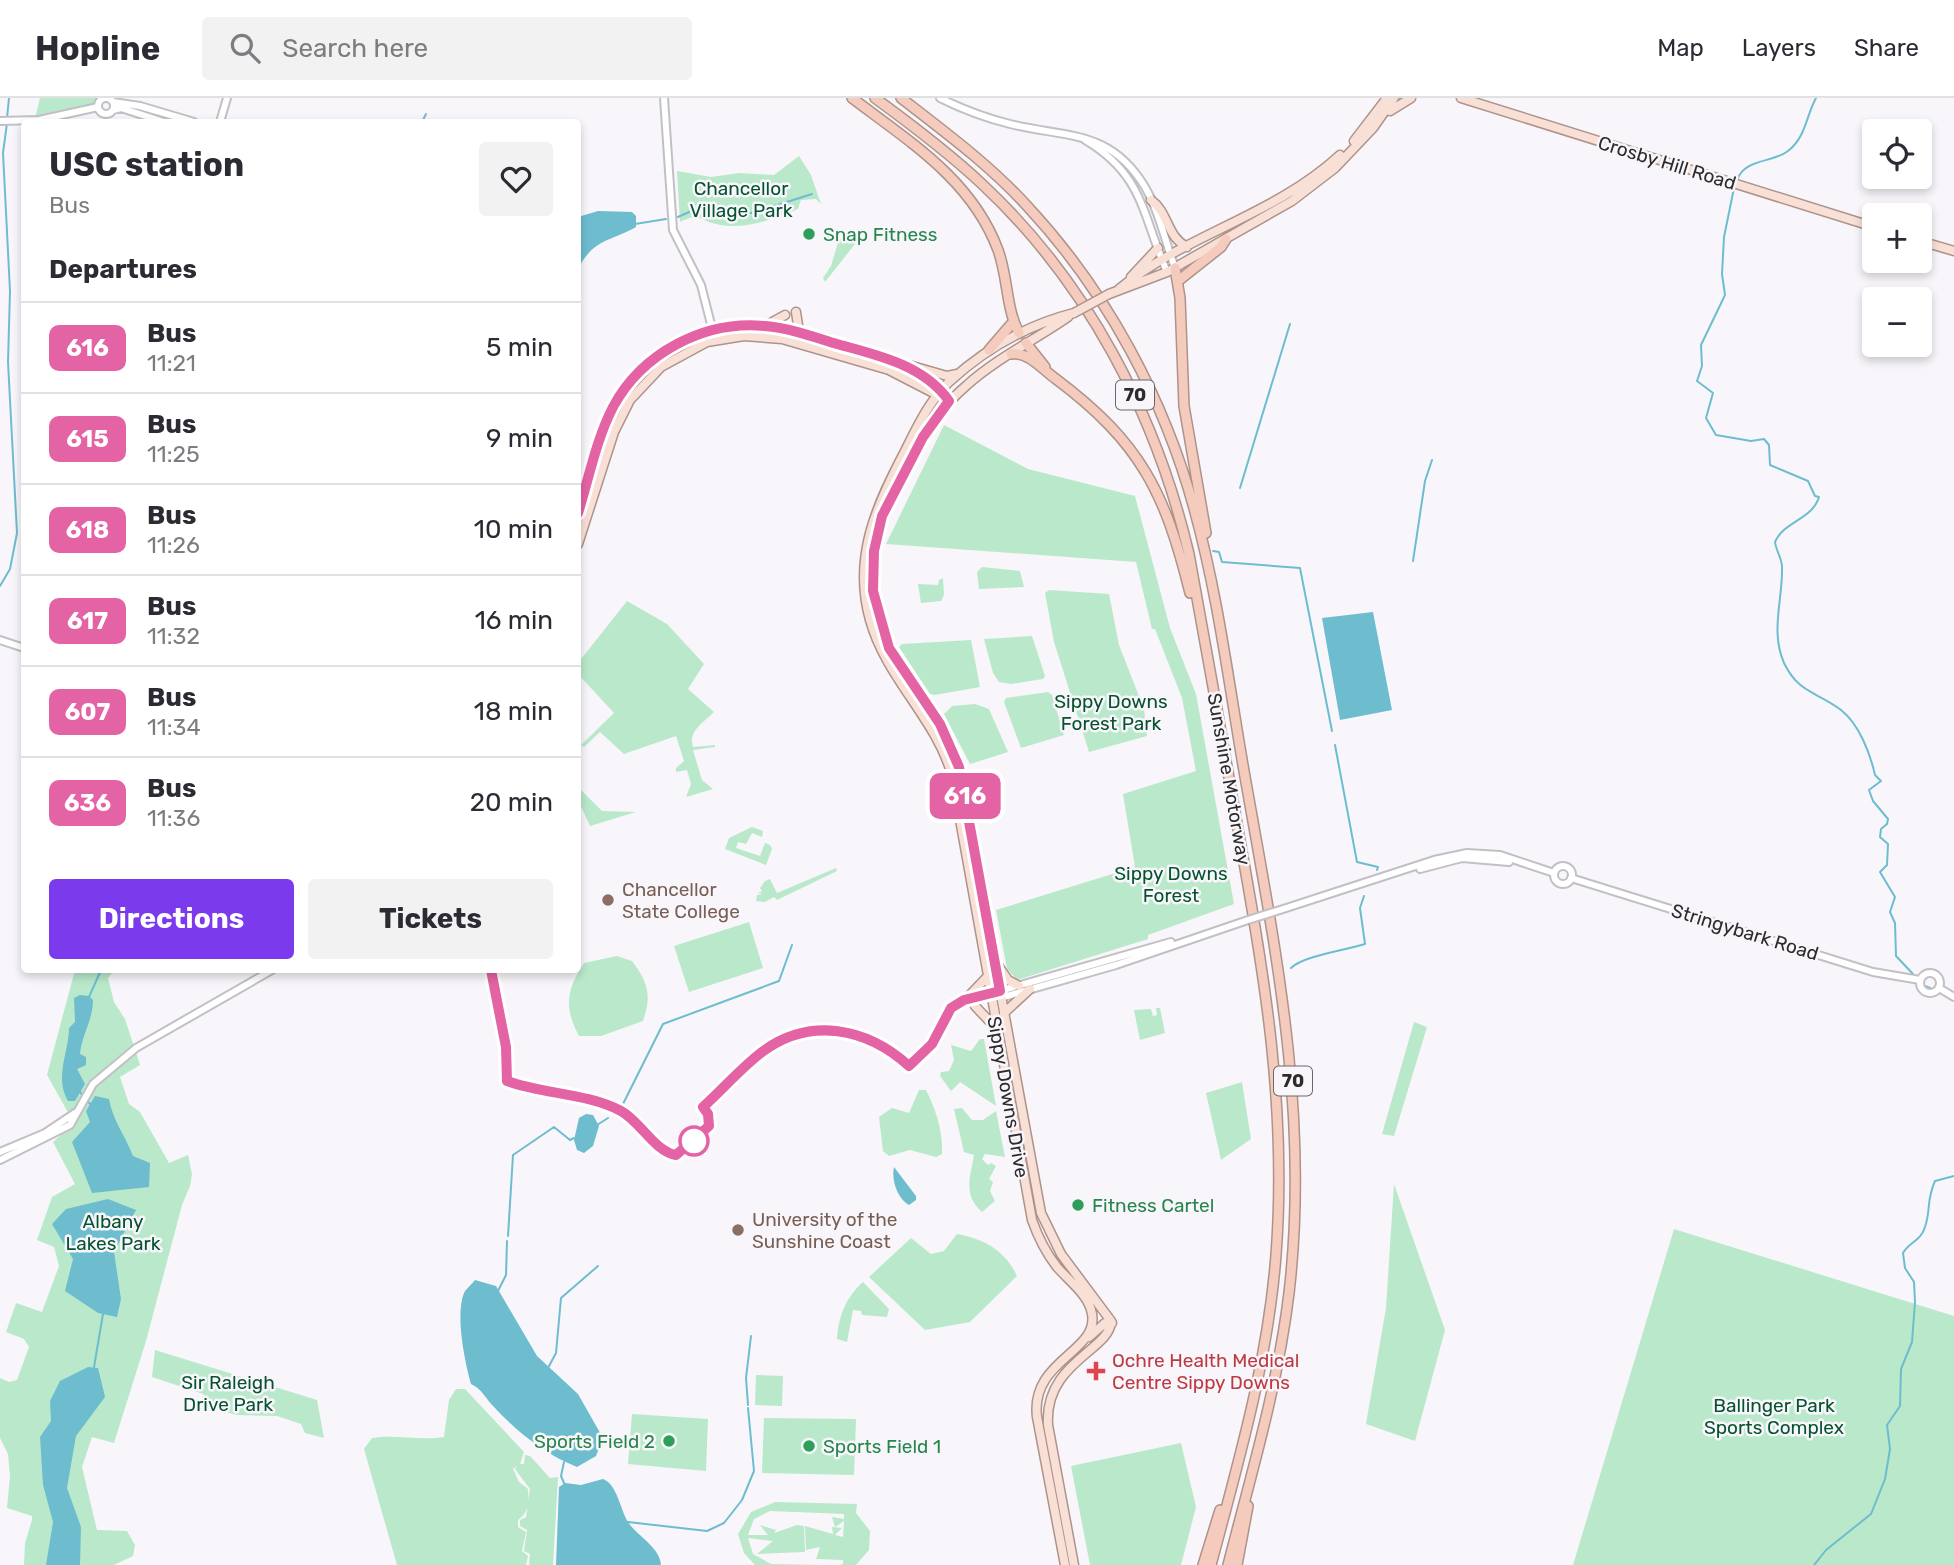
<!DOCTYPE html>
<meta charset="utf-8">
<style>
body{margin:0;font-family:Rubik,sans-serif;background:#f2f2f3;color:#2b2b33;height:100vh;display:flex;flex-direction:column;font-size:26px;white-space:nowrap}
*{box-sizing:border-box;margin:0}
p{font-size:23px;color:#7c7c81}
.icon{flex:none;width:38px;height:38px;fill:none;stroke:currentColor;stroke-width:2;stroke-linecap:round;stroke-linejoin:round}
.map{position:relative;flex:1;overflow:hidden}
.details{position:absolute;left:21px;top:21px;width:560px;height:854px;display:flex;flex-direction:column;background:#fff;border-radius:7px;box-shadow:0 4px 10px #0003}
.details>*{flex:none}
.badge{padding:0 14px;border-radius:10px;font-size:24px;line-height:46px}
.buttons{position:absolute;left:1862px;top:21px;display:grid;gap:14px}
.buttons a{display:grid;place-items:center;width:70px;height:70px;border-radius:7px;background:#fff;box-shadow:0 4px 10px #0003;font-size:35px}
.map>.badge{position:absolute;translate:-50% -50%;box-shadow:0 0 0 4px #fff}
h2{padding:0 28px;font-size:26px;line-height:63px}
.round{display:grid;place-items:center;flex:none;width:74px;height:74px;border-radius:7px;background:#f2f2f3}
.headline{display:flex;align-items:center;justify-content:space-between;height:119px;padding:0 28px}
h1{font-size:33px;font-weight:700;line-height:52px}
.primary-button{display:flex;gap:14px;margin-top:auto;padding:14px 28px}
.primary-button a{flex:1;height:80px;border-radius:7px;background:#7c3aed;color:#fff;font-size:28px;font-weight:700;line-height:80px;text-align:center}
.primary-button a+a{background:#f2f2f3;color:#2b2b33}
ul{padding:0;list-style:none}
li{display:flex;align-items:center;gap:21px;height:91px;padding:0 28px;border-top:2px solid #e1e1e2}
li div{flex:1}
li b{display:block;font-size:26px}
li em{font-style:normal}
li .badge{min-width:77px;font-weight:700;text-align:center}
header{display:flex;align-items:center;gap:42px;box-sizing:border-box;height:98px;padding:0 35px;background:#fff;border-bottom:2px solid #e1e1e2}
header strong{font-size:33px}
nav{display:flex;gap:38px;margin-inline-start:auto;font-size:24px}
.search{width:490px;height:63px;background:#f2f2f3;display:flex;align-items:center;gap:18px;box-sizing:border-box;padding:0 24px;border-radius:7px;color:#7c7c81;font-size:26px}
.map>svg:first-child{display:block}
.green{fill:#b9e9ca}
.water{fill:#6dbdcf}
.lines{fill:none;stroke-linecap:round;stroke-linejoin:round}
.stream{stroke:#6dbdcf;stroke-width:2}
.minor-casing{stroke:#c2c0c5;stroke-width:10}
.major-casing{stroke:#ae938b;stroke-width:11}
.highway-casing{stroke:#ae938b;stroke-width:12}
.minor{stroke:#fff;stroke-width:6}
.major{stroke:#f8e0d7;stroke-width:8}
.highway{stroke:#f4cbbd;stroke-width:9}
.minor-bridge-casing{stroke:#c2c0c5;stroke-width:10;stroke-linecap:butt}
.major-bridge-casing{stroke:#ae938b;stroke-width:11;stroke-linecap:butt}
.minor-bridge{stroke:#fff;stroke-width:6}
.major-bridge{stroke:#f8e0d7;stroke-width:8}
.line-casing{stroke:#fff;stroke-width:16}
.line{stroke:#e463a4;stroke-width:10}
.leisure-dot{fill:#2e9e5b;stroke:#f8f6fa;stroke-width:2.5}
.education-dot{fill:#8d6e63;stroke:#f8f6fa;stroke-width:2.5}
.stop-dot{fill:#fff;stroke:#e463a4;stroke-width:3.5}
.health-dot{fill:#e0444e;stroke:#f8f6fa;stroke-width:2.5}
.labels{text-anchor:middle;dominant-baseline:central;stroke-width:5;stroke-linejoin:round;paint-order:stroke}
.shield{fill:#f8f6fa;stroke:#69686a;stroke-width:2}
.shield-label{font-size:18px;font-weight:bold;fill:#2c2b2d}
.street-label{font-size:19px;fill:#2c2b2d;stroke:#f8f6fa}
.park-label{font-size:19px;fill:#065331;stroke:#f8f6fa}
.leisure-label{font-size:19px;fill:#27864d;stroke:#f8f6fa;text-anchor:start}
.education-label{font-size:19px;fill:#785e54;stroke:#f8f6fa;text-anchor:start}
.health-label{font-size:19px;fill:#be3a42;stroke:#f8f6fa;text-anchor:start}
</style>
<header>
<strong>Hopline</strong>
<div class="search"><svg class="icon" aria-label="search" viewBox="0 0 24 24"><circle cx="10" cy="10" r="6"/><path d="M15 15l6 6"/></svg>Search here</div>
<nav><a>Map</a><a>Layers</a><a>Share</a></nav>
</header>
<div class="map">
<svg width="1954" height="1467" viewBox="0 0 1954 1467">
<rect width="100%" height="100%" fill="#f8f6fa"/>
<path class="green" d="M40,0H98L96,6L35,20Z
M799,58L811,77L821,106L816,101L801,102L798,111C774,121 743,133 716,126C698,122 700,114 680,124L677,73L711,79L739,75L774,77Z
M839,141H859L825,184L823,180L831,168Z
M944,327L1028,371L1135,398L1170,530L1196,596L1234,806L1148,837V841L1017,882L1007,871L996,812L1135,769L1123,696L1196,673L1182,600L1155,531H1152L1136,464L886,446Z
M982,469L1020,473L1024,489L979,491L977,474Z
M943,480L944,497L941,503L921,505L918,486L938,487L939,482Z
M1049,492L1109,496L1119,547L1144,611L1147,638L1089,654L1054,544L1045,495Z
M627,503L667,526L704,566L688,591L714,614C703,625 688,633 693,649L715,647V649L693,652L702,682L713,691L686,699L691,686L687,672L676,674V670L684,663L676,638L624,656L600,634L584,649L581,647L614,615L578,576V565Z
M1032,538L1045,578L1043,581L1011,586L999,584L993,575L984,541Z
M971,542L980,589L935,597L930,596L899,549L902,546Z
M1048,594L1052,597L1064,637L1021,650L1004,604L1006,600Z
M975,606L989,611L1008,654L970,666L944,616L952,608Z
M578,689L602,713L636,714L590,728L578,702Z
M752,729L763,733L762,739L752,735L746,746L738,744L736,750L760,758L765,745L770,747L772,751L766,767L725,751L729,740Z
M836,770L837,773L777,802L774,799L765,804L756,803L757,797L763,796L758,795L762,793L760,790L765,783L770,781L777,795Z
M749,824L763,870L689,894L674,848Z
M617,858L632,863C648,884 652,898 643,923L601,938H579C564,910 566,892 584,865Z
M75,872H115L108,880L114,904L125,921L140,967L120,979L129,1006L140,1014L169,1065L188,1057L192,1076L190,1088L182,1107L146,1243L114,1345L92,1339L82,1369L97,1432L127,1433L135,1447L133,1458L114,1467H24L25,1445L32,1422V1418L7,1410L10,1378L8,1356L0,1340V1280L9,1284L17,1282L29,1249L24,1241L6,1234L16,1205L42,1214L59,1168L54,1149L37,1142L52,1099L75,1086L53,1044L74,1025L47,977Z
M1156,910H1160L1165,935L1140,942L1134,912L1151,911L1153,918L1157,917Z
M1414,924L1427,929L1394,1038L1382,1036Z
M980,941H984L996,1008L960,984L951,993L940,978L941,974L949,973L954,962L951,947L971,953Z
M1242,984L1251,1041L1221,1062L1206,995Z
M919,992H926C936,1012 943,1033 942,1056L936,1059L910,1052L889,1058L883,1053L879,1019L892,1010L909,1015Z
M962,1010L972,1022H983L996,1013L1005,1059L985,1056L982,1061L988,1067L991,1065L996,1068L989,1081L993,1084L990,1093L995,1103L982,1114C963,1097 970,1080 974,1057L964,1054L954,1011Z
M1394,1086L1445,1232L1415,1343L1366,1326L1386,1210Z
M1674,1131L1954,1218V1467H1573Z
M957,1136C984,1141 1005,1152 1017,1178L970,1224L925,1232L869,1179L911,1140L931,1156L944,1153Z
M863,1184L889,1211L887,1219L862,1217L861,1213L853,1212L847,1244L837,1241C838,1219 846,1199 863,1184Z
M155,1252L317,1302L324,1340L305,1335L301,1326L277,1318L237,1317L215,1311L203,1296L152,1279Z
M756,1277L783,1278L782,1308L755,1307Z
M456,1291H465L524,1354L520,1366H524L525,1357L530,1358L550,1380L558,1379L553,1467H529L530,1456L524,1453L527,1432L520,1428V1422L526,1419L530,1391L515,1371L517,1368L513,1371L519,1384L528,1391C529,1405 529,1414 518,1422V1429L526,1434L522,1453L528,1458L526,1467H397L364,1351L372,1340C396,1336 420,1343 444,1339L449,1302Z
M632,1316L708,1321L706,1373L628,1366Z
M764,1320L856,1321L854,1377L762,1375Z
M1181,1345L1196,1409L1181,1467H1090L1071,1368Z
M775,1404L857,1406L856,1415L870,1433L869,1452L856,1467H839L843,1466V1462L816,1461L820,1449L806,1452L805,1428L833,1436L832,1429L842,1430L835,1437L843,1439L844,1423L835,1429L832,1419L844,1421V1416L770,1413L754,1421L748,1437H768L760,1427L776,1432L774,1435L797,1427L804,1428L805,1454L757,1456L773,1443L748,1440L753,1456L771,1466L820,1467H755L744,1455L738,1436L751,1414Z"/>
<path class="water" d="M598,113L632,114L636,118V129C610,144 594,140 578,171V119Z
M1373,514L1392,612L1340,622L1322,520Z
M80,897L89,898L93,902C93,922 82,936 80,956L86,959V967L77,971L85,986L75,1003H68C54,979 69,954 69,930L75,924L74,900Z
M95,998L109,1001C113,1023 125,1037 133,1058L150,1065L149,1089L92,1095L72,1044L90,1024L86,1013Z
M586,1016L593,1017L599,1028L593,1048L584,1055L577,1052L574,1042L579,1020Z
M894,1069L916,1098V1102L909,1107C898,1101 891,1083 894,1069Z
M108,1101L136,1112L114,1154L121,1201L117,1219L98,1215L65,1193L73,1161L52,1126L66,1111Z
M475,1182L496,1188L537,1258L578,1296L603,1340L596,1358L577,1369C545,1356 517,1334 494,1309C485,1300 483,1292 471,1286C465,1265 455,1217 464,1195C466,1191 472,1186 475,1182Z
M88,1269L98,1270L105,1299L76,1338L67,1390L81,1429L80,1467H46L53,1424L43,1387L40,1339L51,1323L50,1303L60,1283Z
M603,1381C617,1386 620,1411 628,1424C637,1438 660,1449 661,1467H556L559,1389L565,1385L581,1387Z"/>
<g class="lines">
<path class="stream" d="M7,20L9,0
M422,24L426,16
M1737,82C1745,60 1773,65 1788,53C1806,39 1806,18 1816,0
M1734,90L1724,139L1722,176L1725,197L1701,247L1702,268L1697,283L1713,295L1706,320L1716,337L1751,343L1764,341L1769,347L1770,367L1808,383L1815,398L1819,399C1812,422 1784,423 1775,444C1776,453 1782,460 1782,469C1783,501 1770,533 1784,565C1799,596 1818,594 1841,612C1859,626 1870,655 1875,677L1881,683L1869,692L1873,703L1888,721L1887,726L1881,731L1880,739L1888,746L1887,767L1880,774L1895,799L1890,814L1895,825L1896,858L1913,876
M678,119L696,111L752,115L812,96
M635,126L666,121
M1240,390L1290,226
M1213,453L1219,454L1222,464L1300,470L1332,633
M1413,463L1425,383L1432,362
M0,488L10,471L17,435L8,264L10,193L3,55L7,25
M1335,647L1357,764L1378,769L1377,772
M1291,870C1303,858 1346,852 1365,846L1360,810L1364,798
M1925,888L1930,890
M89,899L101,872
M79,993L91,1007
M623,1006L663,926L779,883L792,847
M597,1027L608,1020
M508,1138L513,1057L554,1029L570,1042L574,1040
M498,1193L506,1177L507,1143
M94,1269L103,1216
M548,1270L556,1255L561,1200L598,1168
M748,1307L746,1280L751,1238
M564,1364L561,1378L564,1385
M628,1424L707,1433L724,1425L742,1402L754,1373L748,1310
M1814,1467L1826,1452L1871,1416L1885,1381L1890,1351L1887,1327L1900,1308L1901,1271L1912,1244L1915,1204L1914,1184L1905,1170L1903,1155C1909,1144 1921,1143 1925,1129C1931,1112 1926,1103 1935,1083L1954,1078"/>
<defs>
<path id="minor" d="M664,0L673,132L701,187L715,242
M940,0C962,11 986,20 1010,26C1067,40 1110,31 1145,89C1159,113 1165,143 1175,170
M98 8a8 8 0 1 1 16 0a8 8 0 1 1-16 0Z
M113,4L140,8L194,24
M113,12L121,10L164,24
M0,23L39,22L98,9
M220,24L227,0
M1085,42C1144,77 1142,117 1167,174
M0,542L24,550
M1554 777a9 9 0 1 1 18 0a9 9 0 1 1-18 0Z
M1420,771L1462,760L1509,764
M1571,780L1873,874L1920,882
M1280,812L1434,762L1467,755L1500,757L1554,775
M1920 885a10 10 0 1 1 20 0a10 10 0 1 1-20 0Z
M1939,890L1954,899
M996,894L1171,844
M1000,900L1116,867L1248,822
M0,1054L45,1035L75,1015
M0,1062L70,1027L93,986L136,950L272,872"/>
<path id="major" d="M1461,0L1874,129
M1390,13L1411,0
M1354,43L1387,0
M1151,102C1169,115 1166,138 1187,149
M1920,143L1954,153
M1131,179L1158,150
M1119,191C1186,136 1274,118 1340,57
M1109,196L1167,174L1292,103L1335,70L1373,30L1394,0
M796,214L799,234
M1068,219C1035,242 997,260 967,287C940,310 923,337 907,368C877,423 860,479 885,540C904,587 942,621 959,669L1041,1115L1061,1156L1111,1223C1111,1252 1044,1264 1048,1327L1074,1467
M765,228L785,217
M912,268L947,278L957,276
M578,415C588,384 595,349 609,319C635,259 700,222 765,228C788,230 810,238 832,244C870,255 915,264 943,294
M578,446L614,334L630,302L661,269L707,244L744,238L782,241L889,272L949,303
M997,866L1008,882L1019,888
M966,901L987,879
M975,908L993,927
M1004,915L1030,891
M1089,1239L1105,1225H1112
M1065,1467L1037,1319C1030,1262 1099,1254 1092,1216C1089,1197 1069,1183 1057,1169C1046,1155 1038,1139 1032,1122L952,677C935,619 886,580 870,522C852,459 877,406 906,351C918,327 930,302 949,284C985,251 1027,227 1074,215"/>
<path id="highway" d="M852,0C910,44 972,82 998,152C1008,179 1006,211 1019,235
M875,0C912,27 949,55 982,86C1088,185 1156,316 1189,456C1206,550 1223,643 1239,737C1265,879 1287,1012 1276,1157C1268,1263 1238,1365 1211,1467
M901,0C945,34 991,68 1028,109C1107,194 1165,302 1195,414C1218,498 1229,587 1244,673C1275,849 1310,1015 1289,1195C1278,1287 1251,1377 1228,1467
M1175,170L1180,200L1184,308L1206,435
M1178,183L1221,149L1226,141
M1026,245L1045,269
M989,252L1014,223
M1011,256C1028,253 1043,272 1056,281C1141,345 1165,394 1190,495
M1203,1467L1220,1412
M1237,1467L1248,1408"/>
</defs>
<use href="#minor" class="minor-casing"/>
<use href="#major" class="major-casing"/>
<use href="#highway" class="highway-casing"/>
<use href="#minor" class="minor"/>
<use href="#major" class="major"/>
<use href="#highway" class="highway"/>
<defs>
<path id="minor-bridge" d="M1248,822L1280,812"/>
<path id="major-bridge" d="M1074,215L1109,196"/>
</defs>
<use href="#minor-bridge" class="minor-bridge-casing"/>
<use href="#major-bridge" class="major-bridge-casing"/>
<use href="#minor-bridge" class="minor-bridge"/>
<use href="#major-bridge" class="major-bridge"/>
</g>
<g class="lines">
<defs>
<path id="line" d="M491,872L506,949L507,983C542,996 587,995 621,1013C641,1024 654,1053 676,1057L709,1028L708,1016L703,1009C723,991 741,970 762,954C810,918 867,930 909,968L932,946L951,910L964,902L1000,893L959,669L940,626L889,550L873,493L874,453L882,418L923,339L949,303C924,267 877,257 837,246C814,239 790,230 765,228C704,222 642,255 613,309C596,342 589,380 578,415"/>
</defs>
<use href="#line" class="line-casing"/>
<use href="#line" class="line"/>
</g>
<g class="leisure-dot">
<circle cx="809" cy="136" r="7"/>
<circle cx="1078" cy="1107" r="7"/>
<circle cx="669" cy="1343" r="7"/>
<circle cx="809" cy="1348" r="7"/>
</g>
<g class="education-dot">
<circle cx="608" cy="802" r="7"/>
<circle cx="738" cy="1132" r="7"/>
</g>
<circle class="stop-dot" cx="694" cy="1043" r="14"/>
<path class="health-dot" d="M1092.5 1262.5h7v7h7v7h-7v7h-7v-7h-7v-7h7z"/>
<g class="labels">
<g class="shield">
<rect x="1116" y="282.5" width="38" height="29" rx="5"/>
<rect x="1274" y="968.5" width="38" height="29" rx="5"/>
</g>
<g class="shield-label">
<text x="1135" y="297">70</text>
<text x="1293" y="983">70</text>
</g>
<g class="street-label">
<text transform="translate(1667 65) rotate(17)">Crosby Hill Road</text>
<text transform="translate(1229 681) rotate(80)">Sunshine Motorway</text>
<text transform="translate(1745 834) rotate(17)">Stringybark Road</text>
<text transform="translate(1008 999) rotate(80)">Sippy Downs Drive</text>
</g>
<g class="park-label">
<text x="741" y="90">Chancellor<tspan x="741" dy="22">Village Park</tspan></text>
<text x="1111" y="603">Sippy Downs<tspan x="1111" dy="22">Forest Park</tspan></text>
<text x="1171" y="775">Sippy Downs<tspan x="1171" dy="22">Forest</tspan></text>
<text x="113" y="1123">Albany<tspan x="113" dy="22">Lakes Park</tspan></text>
<text x="228" y="1284">Sir Raleigh<tspan x="228" dy="22">Drive Park</tspan></text>
<text x="1774" y="1307">Ballinger Park<tspan x="1774" dy="22">Sports Complex</tspan></text>
</g>
<g class="leisure-label">
<text x="823" y="136">Snap Fitness</text>
<text x="1092" y="1107">Fitness Cartel</text>
<text x="655" y="1343" text-anchor="end">Sports Field 2</text>
<text x="823" y="1348">Sports Field 1</text>
</g>
<g class="education-label">
<text x="622" y="791">Chancellor<tspan x="622" dy="22">State College</tspan></text>
<text x="752" y="1121">University of the<tspan x="752" dy="22">Sunshine Coast</tspan></text>
</g>
<g class="health-label">
<text x="1112" y="1262">Ochre Health Medical<tspan x="1112" dy="22">Centre Sippy Downs</tspan></text>
</g>
</g>
</svg>
<div class="buttons">
<a><svg class="icon" aria-label="locate" viewBox="0 0 24 24"><circle cx="12" cy="12" r="6"/><path d="M12 2v4M12 18v4M2 12h4M18 12h4"/></svg></a>
<a>+</a>
<a>−</a>
</div>
<b class="badge" style="left:965px;top:698px;background:#e463a4;color:#fff">616</b>
<section class="details">
<div class="headline"><div><h1>USC station</h1><p>Bus</p></div><a class="round"><svg class="icon" aria-label="heart" viewBox="0 0 24 24"><path d="M12 20l-8-8c-3-5 5-10 8-4 3-6 11-1 8 4z"/></svg></a></div>
<h2>Departures</h2>
<ul>
<li><span class="badge" style="background:#e463a4;color:#fff">616</span><div><b>Bus</b><p>11:21</p></div><em>5 min</em></li>
<li><span class="badge" style="background:#e463a4;color:#fff">615</span><div><b>Bus</b><p>11:25</p></div><em>9 min</em></li>
<li><span class="badge" style="background:#e463a4;color:#fff">618</span><div><b>Bus</b><p>11:26</p></div><em>10 min</em></li>
<li><span class="badge" style="background:#e463a4;color:#fff">617</span><div><b>Bus</b><p>11:32</p></div><em>16 min</em></li>
<li><span class="badge" style="background:#e463a4;color:#fff">607</span><div><b>Bus</b><p>11:34</p></div><em>18 min</em></li>
<li><span class="badge" style="background:#e463a4;color:#fff">636</span><div><b>Bus</b><p>11:36</p></div><em>20 min</em></li>
</ul>
<div class="primary-button"><a>Directions</a><a>Tickets</a></div>
</section>
</div>
